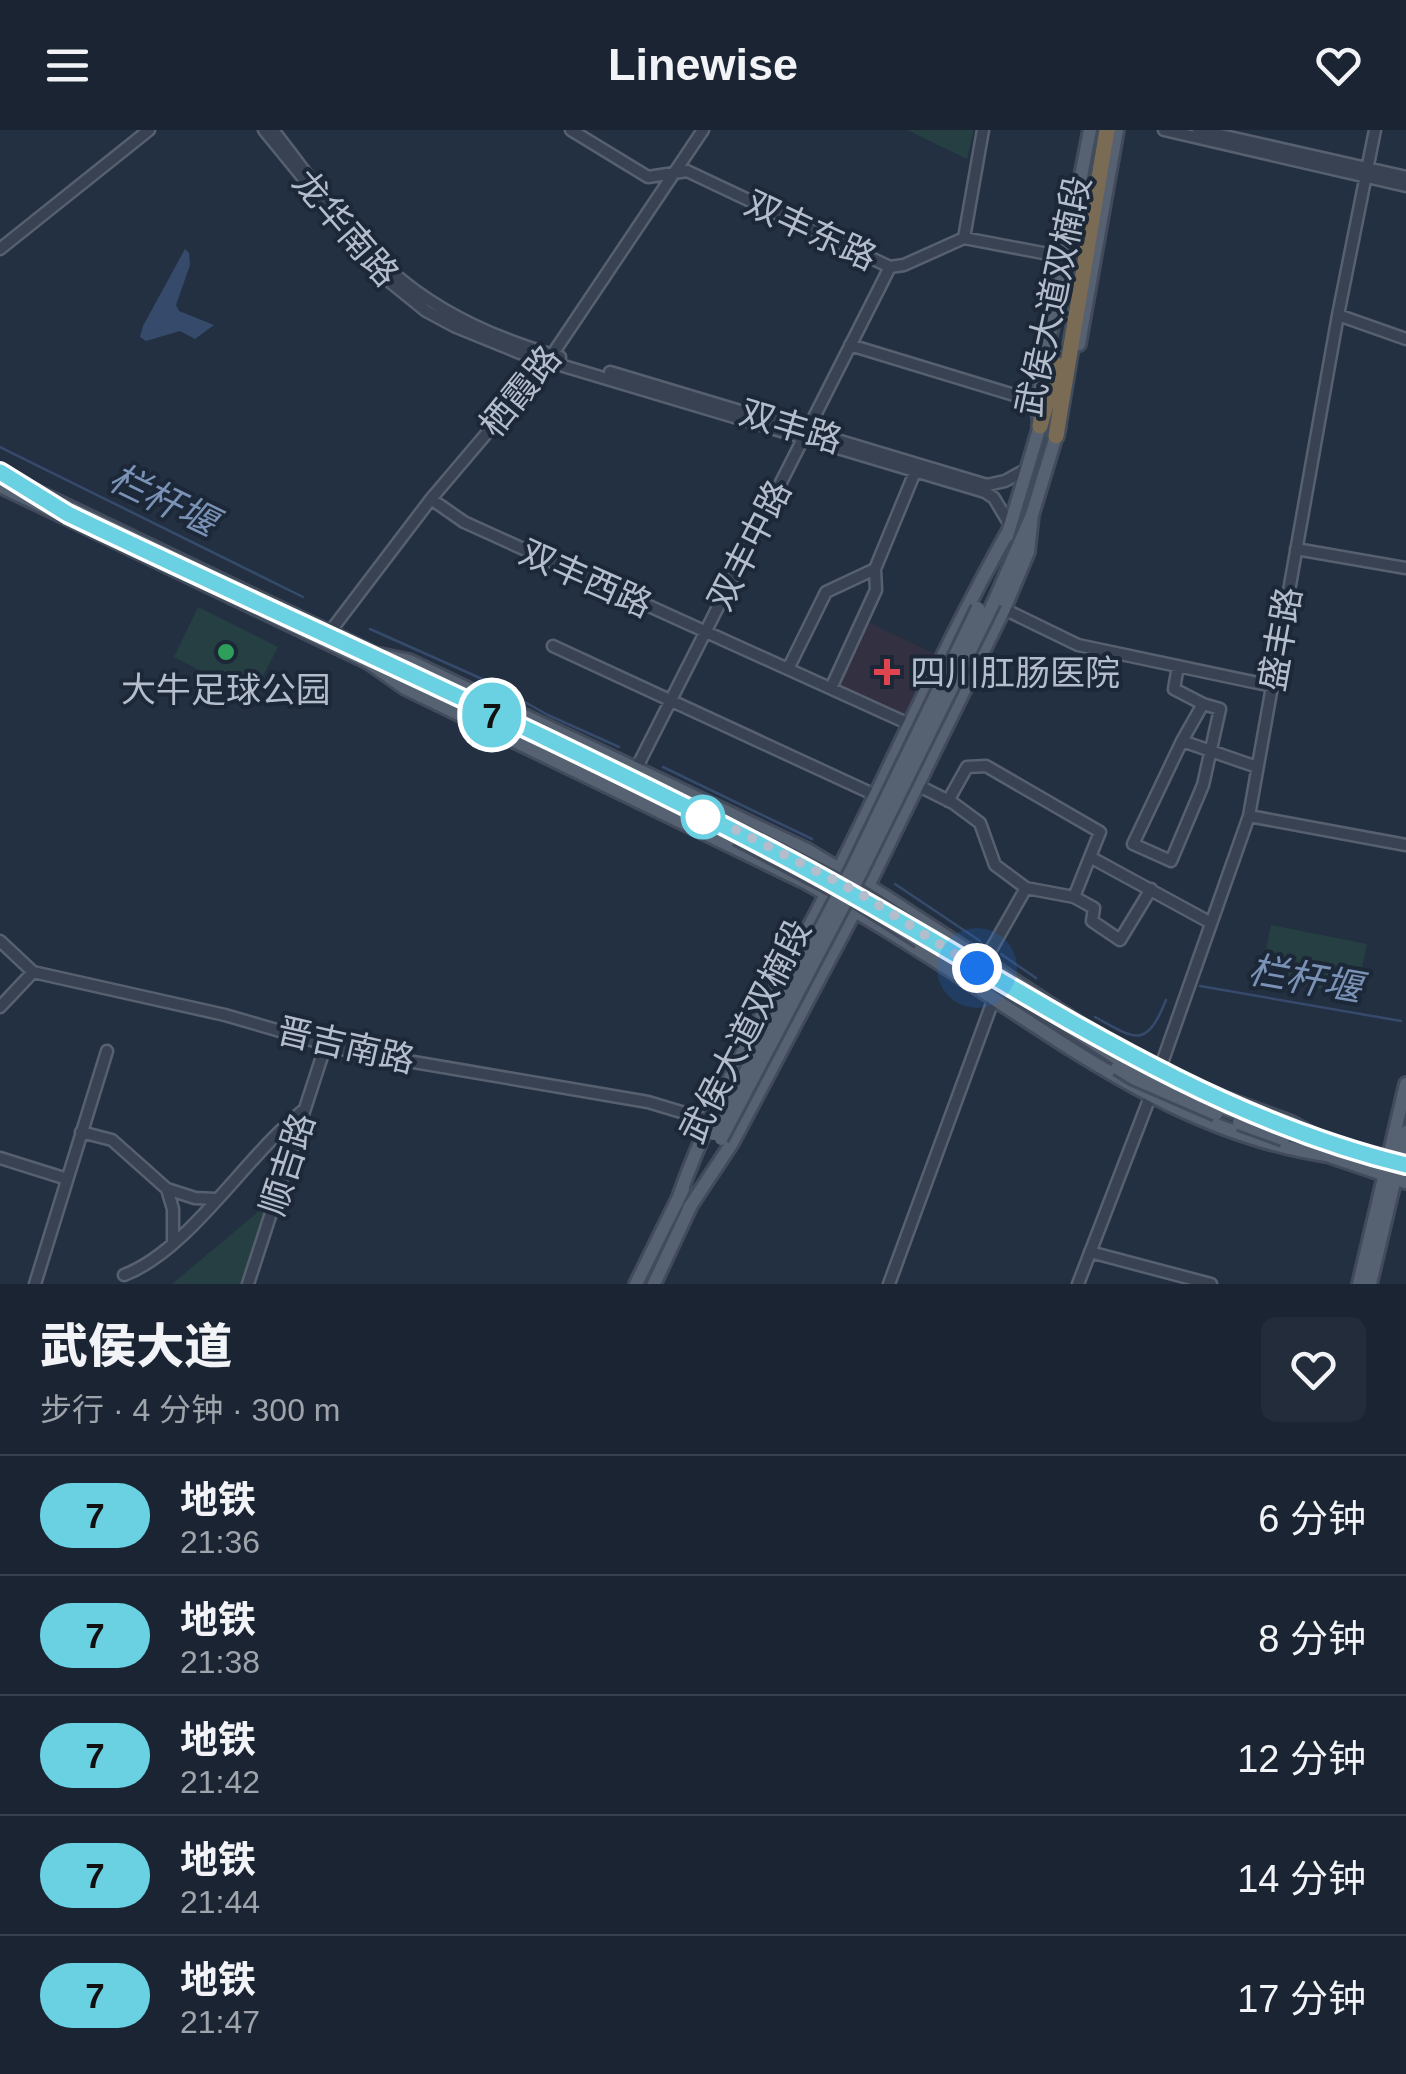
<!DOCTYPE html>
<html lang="zh">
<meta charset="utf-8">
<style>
body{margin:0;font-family:Arial,"Noto Sans SC",sans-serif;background:#232c3a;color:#f1f3f6;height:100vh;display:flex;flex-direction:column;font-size:38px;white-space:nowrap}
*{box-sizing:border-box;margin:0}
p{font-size:32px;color:#9fa4ac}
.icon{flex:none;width:55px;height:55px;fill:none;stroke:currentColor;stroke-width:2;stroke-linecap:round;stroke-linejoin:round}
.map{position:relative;height:1154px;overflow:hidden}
.sheet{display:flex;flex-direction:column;background:#1a2432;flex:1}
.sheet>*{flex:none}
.badge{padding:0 20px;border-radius:32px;font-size:35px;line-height:65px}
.you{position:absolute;width:50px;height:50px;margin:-25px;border:8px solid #fff;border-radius:50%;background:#1a73e8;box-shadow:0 0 0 15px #1a73e833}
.map>.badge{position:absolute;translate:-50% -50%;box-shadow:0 0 0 5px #fff}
.round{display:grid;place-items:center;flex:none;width:105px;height:105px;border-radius:15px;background:#232c3a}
.overview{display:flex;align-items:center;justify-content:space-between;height:170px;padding:0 40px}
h1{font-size:48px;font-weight:800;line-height:75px}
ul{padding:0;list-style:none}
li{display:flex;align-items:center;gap:30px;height:120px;padding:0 40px;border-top:2px solid #38414d}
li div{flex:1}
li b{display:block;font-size:38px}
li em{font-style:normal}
li .badge{min-width:110px;font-weight:700;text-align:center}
header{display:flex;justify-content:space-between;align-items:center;height:130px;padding:0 40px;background:#1a2432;font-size:45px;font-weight:800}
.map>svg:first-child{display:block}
.medical{fill:#333042}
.green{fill:#253f43}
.water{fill:#364a6b}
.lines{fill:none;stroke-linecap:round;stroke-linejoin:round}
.stream{stroke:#364a6b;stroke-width:2.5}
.minor-casing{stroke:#56606f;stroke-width:15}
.major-casing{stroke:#414b5b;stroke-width:18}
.highway-casing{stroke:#434d5c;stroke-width:20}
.minor{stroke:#384252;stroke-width:10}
.major{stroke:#566172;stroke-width:12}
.highway{stroke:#796b54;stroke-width:15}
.major-bridge-casing{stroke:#414b5b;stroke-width:18;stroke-linecap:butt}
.major-bridge{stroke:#566172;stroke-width:12}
.line-casing{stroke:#fff;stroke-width:22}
.line{stroke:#6ad1e3;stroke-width:15}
.walk{stroke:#b4bdcc;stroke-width:10;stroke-dasharray:0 18}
.leisure-dot{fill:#2e9e5b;stroke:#1c2737;stroke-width:4}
.health-dot{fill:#e0444e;stroke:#1c2737;stroke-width:4}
.stop-dot{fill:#fff;stroke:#6ad1e3;stroke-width:5}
.labels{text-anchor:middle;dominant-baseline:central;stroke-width:8;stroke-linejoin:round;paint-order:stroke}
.street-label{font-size:35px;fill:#b4bdcc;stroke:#1c2737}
.poi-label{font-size:35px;fill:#b4bdcc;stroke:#1c2737;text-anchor:start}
.water-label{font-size:38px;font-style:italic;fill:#7a92b6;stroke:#1c2737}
</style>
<header><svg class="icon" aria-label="menu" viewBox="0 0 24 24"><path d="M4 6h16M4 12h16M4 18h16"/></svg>Linewise<svg class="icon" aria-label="heart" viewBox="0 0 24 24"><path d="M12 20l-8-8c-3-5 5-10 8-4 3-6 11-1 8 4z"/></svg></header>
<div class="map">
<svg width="1406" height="1154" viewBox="0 0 1406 1154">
<rect width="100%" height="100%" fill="#233042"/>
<path class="medical" d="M868,492L937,525L906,591L836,558Z"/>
<path class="green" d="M907,0H974L967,29Z
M198,477L278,517L252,568L174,527Z
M1271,795L1367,814L1356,866L1260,847Z
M266,1075L242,1154H172Z"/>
<path class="water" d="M185,119L189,123L190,135L176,175L179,181L214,195L195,209L180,201L146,211L140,207L143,196Z"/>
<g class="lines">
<path class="stream" d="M0,317L303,467
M370,499L489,552L548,585L619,617
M663,637L812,709
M895,754L980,811
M1001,824L1036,848
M1200,856L1401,891
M1095,887C1135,909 1146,920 1166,870"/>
<defs>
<path id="minor" d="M264,0L384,147L426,181L454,196L520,223L985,362L994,368L1010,395
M273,0C310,47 346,101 391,141C438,183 499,210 560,227
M571,0L648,47L687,41L890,137L904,135L964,108L1064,127
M1164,0L1406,56
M1198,0L1406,47
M964,108L983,0
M0,119L149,0
M1338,185L1406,209
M850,215L1037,272
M610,242L987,355L1005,351L1027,339
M431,369L464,392L909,594
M1296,419L1406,438
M1004,479L1078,515L1272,556
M326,507L431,369L548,231L703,0
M553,516L875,665
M1178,536L1174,559L1203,574
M788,539L826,462L875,439L915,342
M831,558L876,460L875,439
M1182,611L1203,574L1220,579L1203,655L1171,731L1133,714L1182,611L1257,637
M636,639L890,137
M917,655L953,673L980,693L995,735L1026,758L1074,767L1094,778L1092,791L1120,810L1151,759
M948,671L967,637L986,636L1100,702L1090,727L1211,793
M1249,686L1406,715
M1074,767L1090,727
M0,811L33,842
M984,832L1026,758
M33,842L225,885L349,921L648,972L708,990
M0,877L33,842
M81,1002L112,1010L167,1059L195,1068L216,1069
M0,1028L67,1049
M167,1059L173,1079V1112
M1090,1122L1211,1154
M124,1145C190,1120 246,1025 304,980
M35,1154L107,921
M248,1154L326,914
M889,1154L994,868
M1078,1154L1150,967L1249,686L1338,185L1375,0"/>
<path id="major" d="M1079,214L1117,0
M0,344L379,526
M0,356L372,534
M1007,406L1040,296L1037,272L1090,0
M994,472L1032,385L1059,296
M375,524L409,531L807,720L886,767L1129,926L1213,964L1292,993L1333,1016
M368,532L405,558L805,752C862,784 918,819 973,855C1084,928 1192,1005 1326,1025
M406,539L475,573
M1327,1014L1394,1035
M1318,1022L1406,1052
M680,1064C720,952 784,849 837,743C895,629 945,513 1008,402
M689,1078L732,1013L868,756L1004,479L1028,422L1032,385
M636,1154L683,1059
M654,1154L691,1075
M1359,1154L1406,954
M1370,1154L1406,1002"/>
<path id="highway" d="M1040,296L1057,235
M1056,306L1107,0"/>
</defs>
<use href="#minor" class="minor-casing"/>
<use href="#major" class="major-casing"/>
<use href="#highway" class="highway-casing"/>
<use href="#minor" class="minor"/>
<use href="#major" class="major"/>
<use href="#highway" class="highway"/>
<defs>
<path id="major-bridge" d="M475,573L744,703L861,763L1132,938L1217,976L1290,1002
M736,708L858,772L919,811
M1117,938L1133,948L1216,984
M1239,993L1283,1009
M713,1004L852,739L978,478
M721,1009L858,748L994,472"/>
</defs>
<use href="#major-bridge" class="major-bridge-casing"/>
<use href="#major-bridge" class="major-bridge"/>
</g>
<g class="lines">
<defs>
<path id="line" d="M0,342L68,384C306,498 550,604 784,727C989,834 1178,980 1406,1035"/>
</defs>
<use href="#line" class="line-casing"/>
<use href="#line" class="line"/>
<path class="walk" d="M703,687L713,688L861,764L977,838"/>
</g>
<circle class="leisure-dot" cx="226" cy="522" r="10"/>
<path class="health-dot" d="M882 527h10v10h10v10h-10v10h-10v-10h-10v-10h10z"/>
<circle class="stop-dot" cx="703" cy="687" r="20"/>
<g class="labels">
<g class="street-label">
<text transform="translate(346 98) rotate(49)">龙华南路</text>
<text transform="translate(811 100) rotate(25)">双丰东路</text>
<text transform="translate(1053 166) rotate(-78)">武侯大道双楠段</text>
<text transform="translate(520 261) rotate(-51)">栖霞路</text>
<text transform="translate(791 296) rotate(17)">双丰路</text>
<text transform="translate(749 415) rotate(-63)">双丰中路</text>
<text transform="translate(586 448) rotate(24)">双丰西路</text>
<text transform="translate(1280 509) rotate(-80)">盛丰路</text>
<text transform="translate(745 901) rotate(-63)">武侯大道双楠段</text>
<text transform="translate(346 915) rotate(13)">晋吉南路</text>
<text transform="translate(287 1034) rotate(-72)">顺吉路</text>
</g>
<g class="poi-label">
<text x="910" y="542">四川肛肠医院</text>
<text x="226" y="559" text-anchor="middle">大牛足球公园</text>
</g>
<g class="water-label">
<text transform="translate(163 370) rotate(26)">栏杆堰</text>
<text transform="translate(1305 849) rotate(10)">栏杆堰</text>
</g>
</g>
</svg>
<div class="you" style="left:977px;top:838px"></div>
<b class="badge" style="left:492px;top:585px;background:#6ad1e3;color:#111">7</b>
</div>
<section class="sheet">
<div class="overview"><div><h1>武侯大道</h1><p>步行 · 4 分钟 · 300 m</p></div><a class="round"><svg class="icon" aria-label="heart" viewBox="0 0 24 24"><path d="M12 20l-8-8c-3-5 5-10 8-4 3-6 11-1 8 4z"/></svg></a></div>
<ul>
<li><span class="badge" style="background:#6ad1e3;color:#111">7</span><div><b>地铁</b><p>21:36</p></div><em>6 分钟</em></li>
<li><span class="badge" style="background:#6ad1e3;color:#111">7</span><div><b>地铁</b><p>21:38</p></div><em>8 分钟</em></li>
<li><span class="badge" style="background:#6ad1e3;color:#111">7</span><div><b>地铁</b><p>21:42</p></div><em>12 分钟</em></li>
<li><span class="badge" style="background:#6ad1e3;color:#111">7</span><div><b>地铁</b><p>21:44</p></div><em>14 分钟</em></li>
<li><span class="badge" style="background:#6ad1e3;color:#111">7</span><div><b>地铁</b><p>21:47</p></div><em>17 分钟</em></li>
</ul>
</section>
